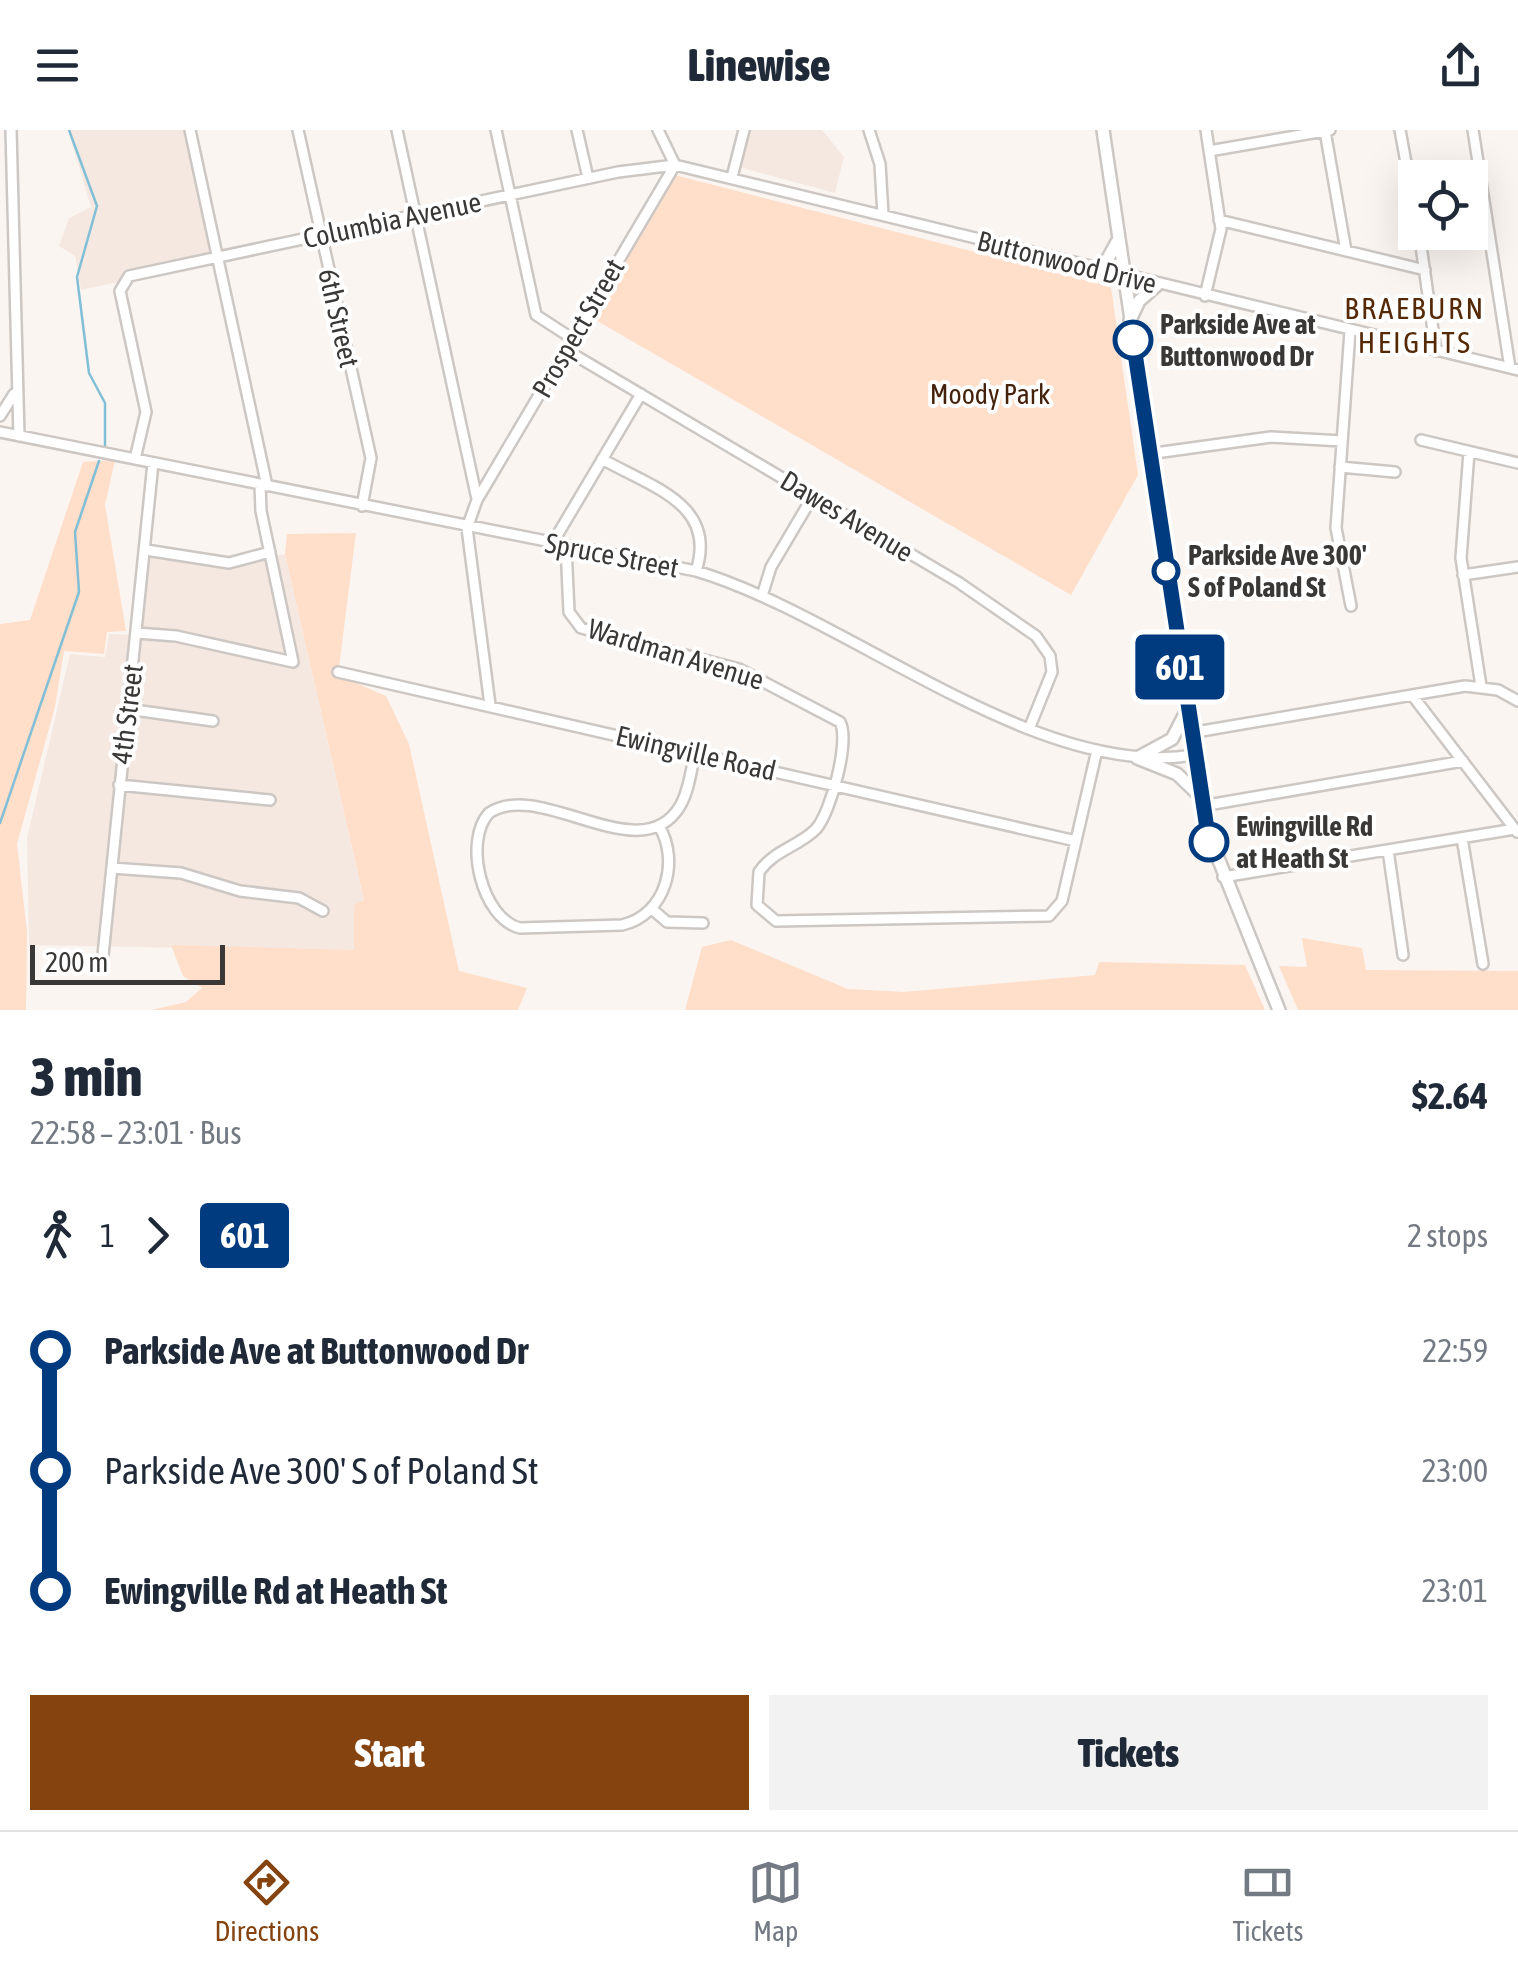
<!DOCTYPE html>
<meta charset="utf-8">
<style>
body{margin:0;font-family:"Asap Condensed",sans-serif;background:#f2f2f3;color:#1f2937;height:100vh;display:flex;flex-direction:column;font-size:38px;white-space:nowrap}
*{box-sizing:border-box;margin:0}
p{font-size:32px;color:#747a83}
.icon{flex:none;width:55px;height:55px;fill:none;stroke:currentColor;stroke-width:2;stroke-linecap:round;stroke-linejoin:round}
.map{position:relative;height:880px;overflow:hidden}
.panel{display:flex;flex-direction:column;background:#fff;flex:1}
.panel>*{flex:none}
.badge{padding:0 20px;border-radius:8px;font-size:35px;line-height:65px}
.fabs{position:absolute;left:1398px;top:30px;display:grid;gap:20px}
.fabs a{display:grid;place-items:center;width:90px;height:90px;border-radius:0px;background:#fff;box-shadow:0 10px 40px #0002;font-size:50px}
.scale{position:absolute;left:30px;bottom:25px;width:195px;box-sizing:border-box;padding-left:10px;border:5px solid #3a3837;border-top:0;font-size:28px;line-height:35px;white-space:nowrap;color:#3a3837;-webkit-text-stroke:8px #fff;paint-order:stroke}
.map>.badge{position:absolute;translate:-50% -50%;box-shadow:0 0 0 5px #fff}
.legs{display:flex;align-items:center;gap:15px;height:110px;padding:0 30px;font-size:32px}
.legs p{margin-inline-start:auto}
.summary{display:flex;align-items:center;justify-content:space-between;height:170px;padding:0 30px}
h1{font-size:55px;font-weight:800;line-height:75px}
.cta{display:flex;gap:20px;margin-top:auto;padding:20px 30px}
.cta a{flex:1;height:115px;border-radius:0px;background:#84430f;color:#fff;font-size:40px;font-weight:800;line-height:115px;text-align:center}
.cta a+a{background:#f2f2f3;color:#1f2937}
ul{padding:0 30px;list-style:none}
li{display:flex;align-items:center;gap:35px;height:120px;font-size:38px}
li i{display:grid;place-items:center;width:15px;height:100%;margin:0 12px;background:currentColor}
li i::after{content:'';width:25px;height:25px;margin:-12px;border:8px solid;border-radius:50%;background:#fff}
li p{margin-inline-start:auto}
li:first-child i{background:linear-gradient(#0000 50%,currentColor 0)}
li:last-child i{background:linear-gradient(currentColor 50%,#0000 0)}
header{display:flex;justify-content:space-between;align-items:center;height:130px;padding:0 30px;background:#fff;font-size:45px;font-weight:800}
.dock{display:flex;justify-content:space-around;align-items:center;height:140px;border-top:2px solid #e0e1e3;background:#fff;font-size:28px;color:#747a83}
.dock a{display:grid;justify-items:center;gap:5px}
.dock .active{color:#84430f}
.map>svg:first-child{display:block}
.built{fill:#f5e8e1}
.green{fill:#ffdeca}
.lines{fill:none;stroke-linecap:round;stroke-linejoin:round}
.stream{stroke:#81bfd7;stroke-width:2.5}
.minor-casing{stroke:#cdc7c4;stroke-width:14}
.major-casing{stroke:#cdc7c4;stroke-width:16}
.minor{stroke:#fff;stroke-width:9}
.major{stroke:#fff;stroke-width:11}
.line-1-casing{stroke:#fff;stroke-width:22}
.line-1{stroke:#003b80;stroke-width:15}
.stop-1-dot{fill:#fff;stroke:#003b80;stroke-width:5}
.labels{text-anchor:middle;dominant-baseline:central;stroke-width:8;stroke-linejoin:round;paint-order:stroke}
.street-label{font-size:28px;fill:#3a3837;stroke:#fff}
.stop-label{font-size:28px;font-weight:bold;fill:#3a3837;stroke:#fff;text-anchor:start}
.park-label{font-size:28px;fill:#44220b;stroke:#fff}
.neighbourhood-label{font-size:30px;letter-spacing:2.5px;fill:#562906;stroke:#fff}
</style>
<header><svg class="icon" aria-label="menu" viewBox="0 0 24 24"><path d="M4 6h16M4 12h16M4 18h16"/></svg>Linewise<svg class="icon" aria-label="share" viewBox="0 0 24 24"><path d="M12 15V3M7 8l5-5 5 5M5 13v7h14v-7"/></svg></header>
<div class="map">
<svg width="1518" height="880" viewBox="0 0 1518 880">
<rect width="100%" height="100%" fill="#faf5f1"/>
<path class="built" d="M68,0H193L221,130L81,160L75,126L59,116L69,88L91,77Z
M748,0H822L844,27L835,63L739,37Z
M146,422L232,433L285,424L364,771L354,775V821L29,815L27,708L70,524L105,527L109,504L137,505Z"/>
<path class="green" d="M667,43L1111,157L1138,345L1071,465L587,185Z
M115,330L105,375L126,501L107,502L104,524L64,521L55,577L17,714L27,802L26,880H0V494L30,490L83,332Z
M356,403L338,545L386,566L409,614L459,841L527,858L518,880H151L186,872L202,858L183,846L171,815L354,820V775L364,770L285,424L287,404Z
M1302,808L1362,818L1366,840L1518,841V880H1298L1279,836L1307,837Z
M731,810L848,859L904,862L1095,845L1099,832L1245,835L1265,880H685L702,817Z"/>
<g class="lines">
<path class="stream" d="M69,0L97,76L77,147L89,243L105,273V315
M0,693L79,462L75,402L99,331"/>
<defs>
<path id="minor" d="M11,0L19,306
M190,0L267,356
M298,0L371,328L362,376
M397,0L477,369
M496,0L536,185L573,209
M577,0L588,48
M658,0L675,35
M869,0L880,34L883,85
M1400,0L1415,82
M1473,0L1510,238
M1325,1L1346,121
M1209,21L1330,0
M732,47L744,0
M1219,90L1425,140
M1419,102L1436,221
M1205,166L1221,99L1206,0
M1350,201L1336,398L1351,476
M566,220L958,452L1036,506L1050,526L1052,542L1029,599
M0,286L14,264
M0,302L696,441C848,486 1036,651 1194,625
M1421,310L1518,333
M1469,322L1461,428L1481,556
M1148,324L1271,307L1342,311
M135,329L146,282L120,161L129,146L618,42L675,35L1518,240
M602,329C651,357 718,374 696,441
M1340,337L1395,342
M552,414L641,264
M566,416L569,482L581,498L739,539L840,592C850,611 831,682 816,699C798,717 774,720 759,742L757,775L776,791L1049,786L1062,771L1097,620
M146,420L229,433L270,422
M1463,445L1518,437
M762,466L771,437L813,366
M137,503L176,506L293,532L261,381L260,355
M338,542L1076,711
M1412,565L1517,702
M490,575L467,398L477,370L675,35
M127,579L213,591
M1190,603L1465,556L1498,560L1518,571
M119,655L270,670
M1202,676L1463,631
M659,696C680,731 666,785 622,795L520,798C482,789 463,711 489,683C540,648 641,742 680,676C689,661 691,640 695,623
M1462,708L1483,834
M1388,720L1403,825
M112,738L181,743L240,761L299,768L323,781
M1223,747L1515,699
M652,779L667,792L703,793
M102,835L153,333"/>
<path id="major" d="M1103,0L1206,698L1279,880
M1095,139L1106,132L1117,112
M1130,190L1139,171L1157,155
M1185,584L1172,609L1137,628L1177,644L1197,663"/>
</defs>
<use href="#minor" class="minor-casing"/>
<use href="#major" class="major-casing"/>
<use href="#minor" class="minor"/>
<use href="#major" class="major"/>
</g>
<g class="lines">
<defs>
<path id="line-1" d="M1133,210L1209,712"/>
</defs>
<use href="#line-1" class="line-1-casing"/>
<use href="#line-1" class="line-1"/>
</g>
<g class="stop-1-dot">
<circle cx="1133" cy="210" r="18"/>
<circle cx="1166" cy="441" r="12"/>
<circle cx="1209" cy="712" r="18"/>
</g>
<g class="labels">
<g class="street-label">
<text transform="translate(392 90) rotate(-12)">Columbia Avenue</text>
<text transform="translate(1067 132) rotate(14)">Buttonwood Drive</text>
<text transform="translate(339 188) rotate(77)">6th Street</text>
<text transform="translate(578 198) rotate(-60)">Prospect Street</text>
<text transform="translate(847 386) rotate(31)">Dawes Avenue</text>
<text transform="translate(612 425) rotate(11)">Spruce Street</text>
<text transform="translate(676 524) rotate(17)">Wardman Avenue</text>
<text transform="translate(127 584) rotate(-83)">4th Street</text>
<text transform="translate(696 623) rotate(13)">Ewingville Road</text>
</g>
<g class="stop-label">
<text x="1160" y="194">Parkside Ave at<tspan x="1160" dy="32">Buttonwood Dr</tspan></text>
<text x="1188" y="425">Parkside Ave 300'<tspan x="1188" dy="32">S of Poland St</tspan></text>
<text x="1236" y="696">Ewingville Rd<tspan x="1236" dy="32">at Heath St</tspan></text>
</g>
<g class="park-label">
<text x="990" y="264">Moody Park</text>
</g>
<g class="neighbourhood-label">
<text x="1415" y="178">BRAEBURN<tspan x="1415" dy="34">HEIGHTS</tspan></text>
</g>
</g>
</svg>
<div class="fabs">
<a><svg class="icon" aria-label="locate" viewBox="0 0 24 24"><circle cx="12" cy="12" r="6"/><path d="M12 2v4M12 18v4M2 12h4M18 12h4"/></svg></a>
</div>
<div class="scale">200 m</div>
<b class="badge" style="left:1180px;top:537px;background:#003b80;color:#fff">601</b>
</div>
<section class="panel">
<div class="summary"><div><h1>3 min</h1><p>22:58 – 23:01 · Bus</p></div><b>$2.64</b></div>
<div class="legs"><svg class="icon" aria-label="walk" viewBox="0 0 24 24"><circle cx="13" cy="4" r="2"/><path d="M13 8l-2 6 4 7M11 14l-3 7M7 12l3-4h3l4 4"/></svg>1<svg class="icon" aria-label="forward" viewBox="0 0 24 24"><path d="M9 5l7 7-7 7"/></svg><b class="badge" style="background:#003b80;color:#fff">601</b><p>2 stops</p></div>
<ul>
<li><i style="color:#003b80"></i><b>Parkside Ave at Buttonwood Dr</b><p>22:59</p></li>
<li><i style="color:#003b80"></i><span>Parkside Ave 300' S of Poland St</span><p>23:00</p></li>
<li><i style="color:#003b80"></i><b>Ewingville Rd at Heath St</b><p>23:01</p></li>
</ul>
<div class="cta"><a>Start</a><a>Tickets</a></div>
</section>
<nav class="dock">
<a class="active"><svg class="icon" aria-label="directions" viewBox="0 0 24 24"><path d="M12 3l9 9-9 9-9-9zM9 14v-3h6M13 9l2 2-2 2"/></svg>Directions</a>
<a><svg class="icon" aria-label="map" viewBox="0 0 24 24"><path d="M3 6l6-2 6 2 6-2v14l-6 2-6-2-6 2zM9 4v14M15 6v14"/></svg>Map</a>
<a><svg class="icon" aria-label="tickets" viewBox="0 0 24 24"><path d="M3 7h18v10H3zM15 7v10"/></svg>Tickets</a>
</nav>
